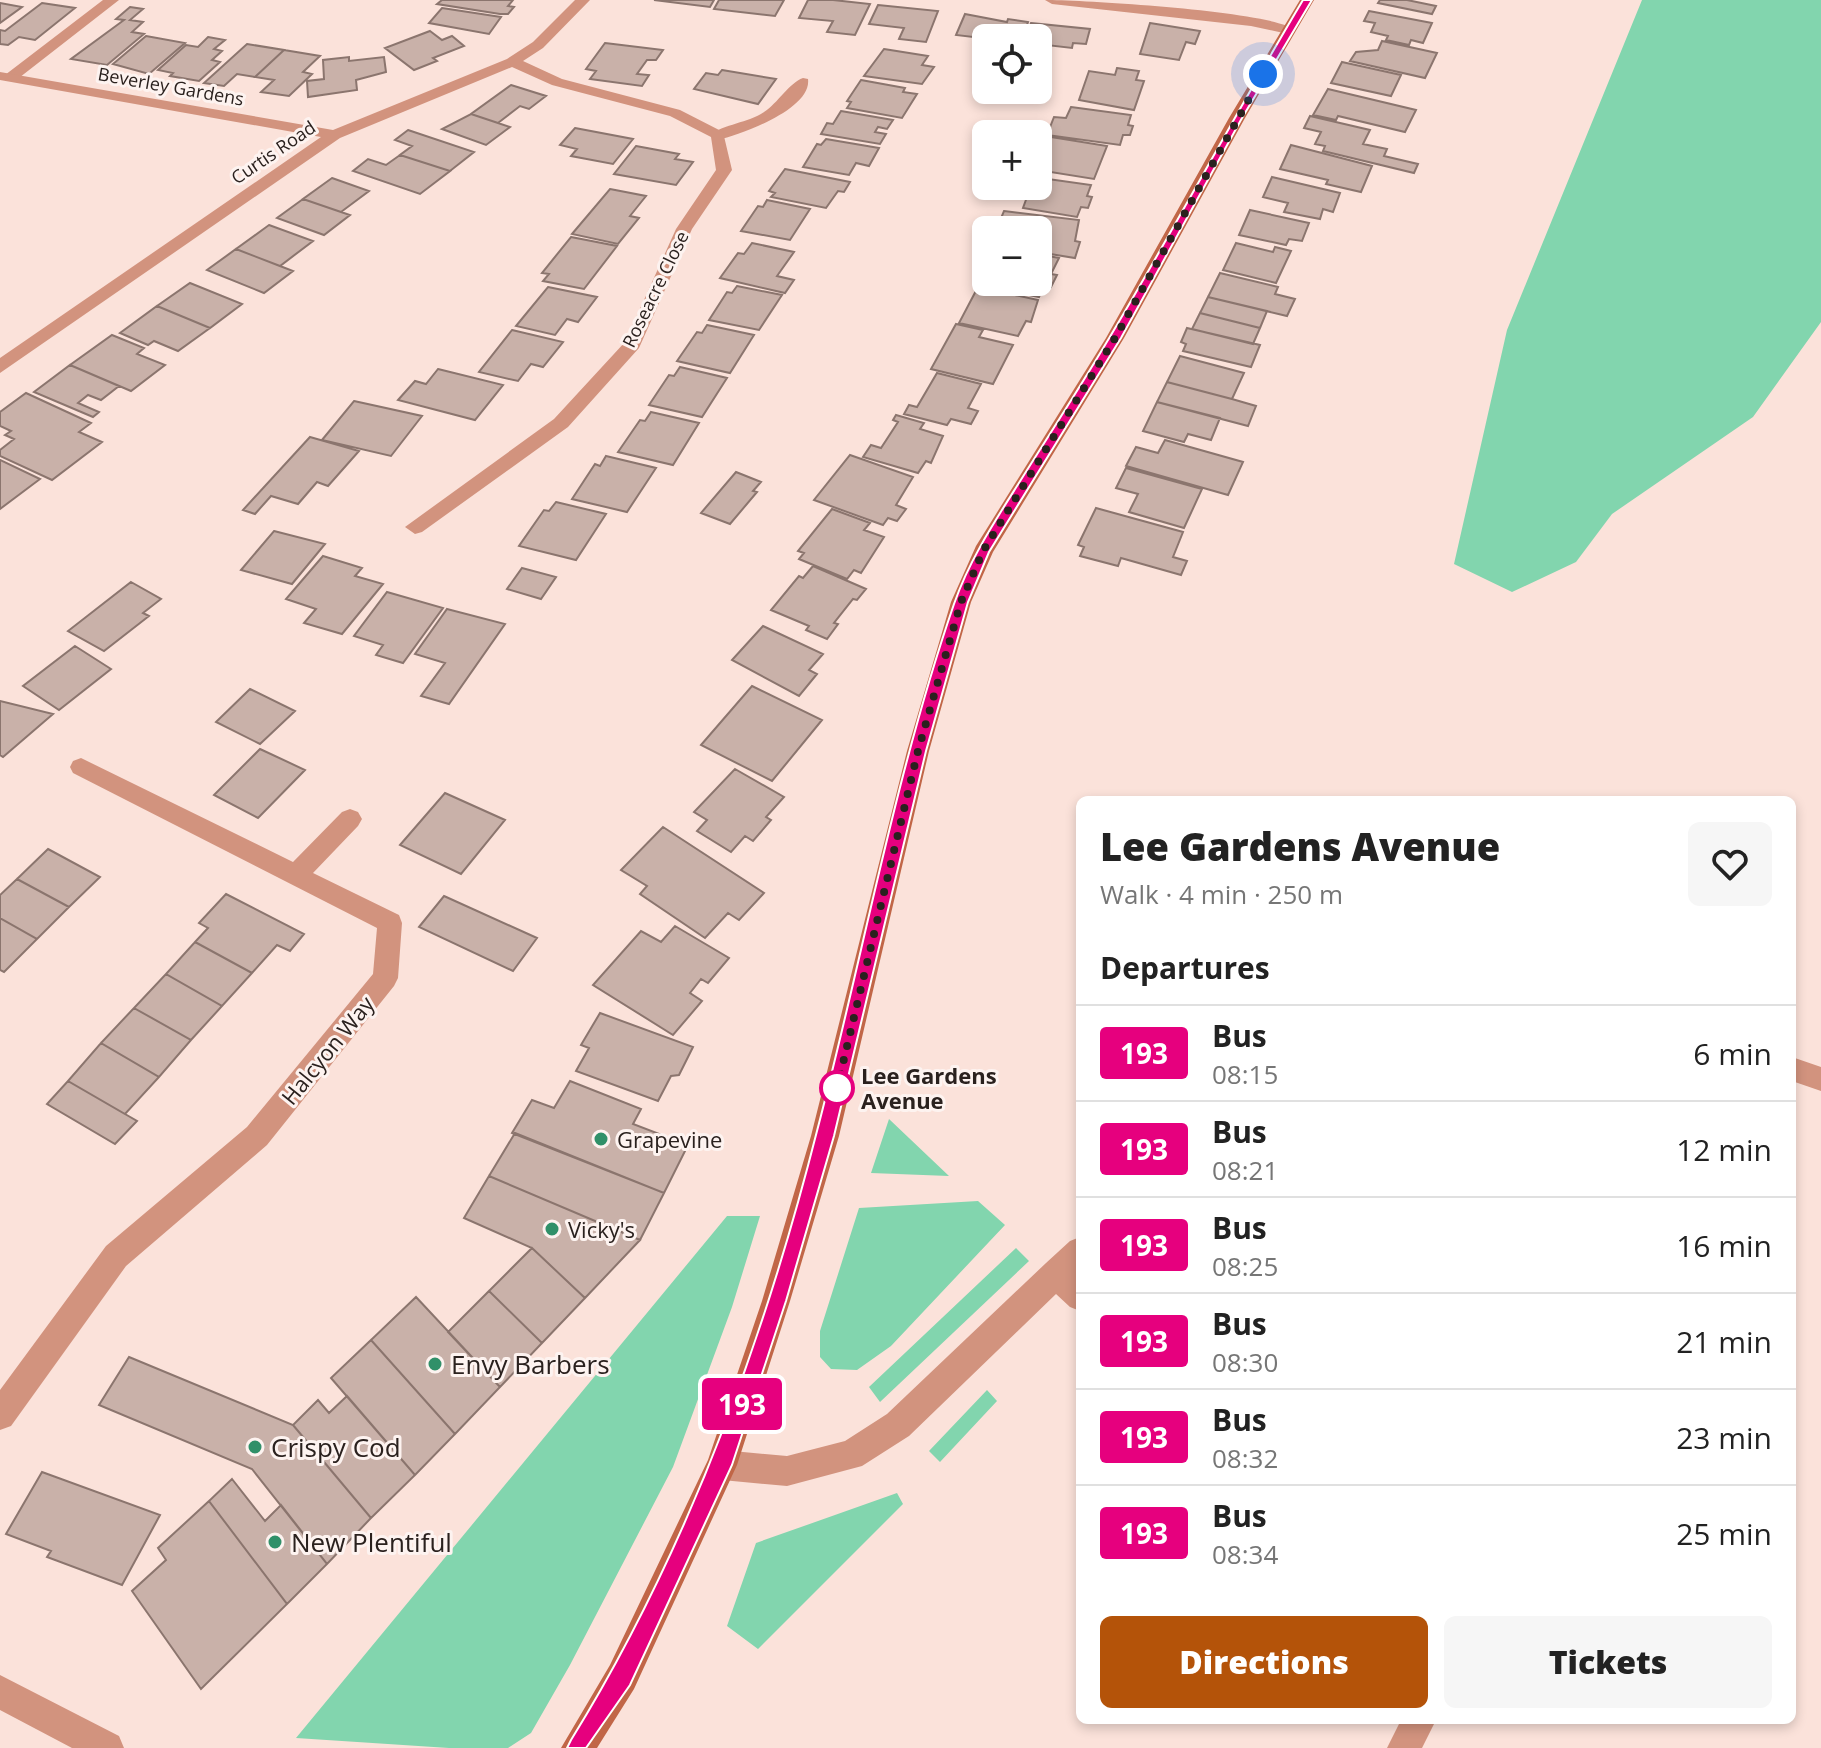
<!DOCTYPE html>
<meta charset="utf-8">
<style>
body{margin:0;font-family:"Open Sans",sans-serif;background:#f6f6f6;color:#222;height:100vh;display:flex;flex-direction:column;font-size:30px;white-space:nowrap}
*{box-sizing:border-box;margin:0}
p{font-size:26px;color:#767676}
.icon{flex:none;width:44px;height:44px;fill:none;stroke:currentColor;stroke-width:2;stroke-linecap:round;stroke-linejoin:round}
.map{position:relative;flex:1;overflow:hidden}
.sheet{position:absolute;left:1076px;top:796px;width:720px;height:928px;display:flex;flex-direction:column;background:#fff;border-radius:12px;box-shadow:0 4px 12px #0003}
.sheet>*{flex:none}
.badge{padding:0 16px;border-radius:6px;font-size:28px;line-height:52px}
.controls{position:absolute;left:972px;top:24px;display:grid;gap:16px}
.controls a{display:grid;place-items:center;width:80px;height:80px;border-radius:12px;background:#fff;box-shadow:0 4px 12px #0003;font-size:40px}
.you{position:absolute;width:40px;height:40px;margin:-20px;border:6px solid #fff;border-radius:50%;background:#1a73e8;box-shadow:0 0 0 12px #1a73e833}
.map>.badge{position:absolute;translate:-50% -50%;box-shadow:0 0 0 4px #fff}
h2{padding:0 24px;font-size:30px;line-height:72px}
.round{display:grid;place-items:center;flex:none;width:84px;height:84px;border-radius:12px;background:#f6f6f6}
.overview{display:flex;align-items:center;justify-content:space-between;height:136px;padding:0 24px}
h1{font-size:38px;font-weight:800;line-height:60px}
.cta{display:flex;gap:16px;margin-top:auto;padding:16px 24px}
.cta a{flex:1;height:92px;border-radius:12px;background:#b45309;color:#fff;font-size:32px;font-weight:800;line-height:92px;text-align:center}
.cta a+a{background:#f6f6f6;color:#222}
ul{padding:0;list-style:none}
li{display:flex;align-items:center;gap:24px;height:96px;padding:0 24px;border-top:2px solid #e0e0e0}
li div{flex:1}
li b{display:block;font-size:30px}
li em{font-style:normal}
li .badge{min-width:88px;font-weight:700;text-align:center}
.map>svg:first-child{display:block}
.green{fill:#82d5ae}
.building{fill:#c9b1a9;stroke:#8b756e;stroke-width:2}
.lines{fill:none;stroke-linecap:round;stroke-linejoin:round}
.lane{fill:#d2937e;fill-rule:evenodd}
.street{fill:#d2937e;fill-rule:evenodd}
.secondary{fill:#c16647;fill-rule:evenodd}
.line{fill:#e6007e;stroke:#fff;stroke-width:2}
.walk{stroke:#2a211e;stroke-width:8;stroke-dasharray:0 14.4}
.stop-dot{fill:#fff;stroke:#e6007e;stroke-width:4}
.poi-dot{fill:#309069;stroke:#fdf3f0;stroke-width:3}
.labels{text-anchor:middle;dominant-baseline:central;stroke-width:6;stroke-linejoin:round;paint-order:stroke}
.far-street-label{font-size:18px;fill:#2a211e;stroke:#fdf3f0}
.street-label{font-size:22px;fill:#2a211e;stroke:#fdf3f0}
.stop-label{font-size:22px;font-weight:bold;fill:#2a211e;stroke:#fdf3f0;text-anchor:start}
.poi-label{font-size:22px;fill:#2a211e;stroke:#fdf3f0;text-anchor:start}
.near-poi-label{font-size:26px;fill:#2a211e;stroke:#fdf3f0;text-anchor:start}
</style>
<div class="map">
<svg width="1821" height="1748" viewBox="0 0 1821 1748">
<rect width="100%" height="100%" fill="#fbe2da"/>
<path class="green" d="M1642,0H1821V322L1753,417L1612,514L1576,562L1512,592L1454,564L1507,330Z
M889,1119L949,1176L871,1173Z
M978,1201L1005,1225L891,1346L857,1370L831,1369L820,1357V1331L859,1208Z
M727,1216H760L732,1307L673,1467L570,1665L531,1733L508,1748H449L296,1738Z
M1016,1248L1029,1261L880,1402L869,1387Z
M987,1390L997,1401L940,1462L929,1451Z
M897,1493L903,1504L758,1649L727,1626L756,1543Z"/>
<path class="building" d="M442,0H513L508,6L514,7L508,14H500L437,4Z
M654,0H714L710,7Z
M719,0H784L775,16L714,9Z
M808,0H833L870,4L855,35L827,32L833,21L799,18Z
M1380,0H1407L1436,6L1432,14L1378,3Z
M0,3L22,7L0,23Z
M42,3L75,8L35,40L19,37L8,45L0,44V30L5,31Z
M878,5L938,11L926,42L899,39L904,28L869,24Z
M130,7L143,9L130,20L143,22L132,32L144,34L107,65L71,59L124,20L116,19Z
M442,8L501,17L489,34L429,23Z
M1369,11L1432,23L1423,43L1411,40L1409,45L1386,40L1388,36L1371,32L1375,23L1364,21Z
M965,14L1007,22L1008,19L1028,22L1022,38H1000L1001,34L976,31L973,37L956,35Z
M1031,23L1090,29L1086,44L1073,43L1072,48L1047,45L1046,50H1038V38H1026Z
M1150,23L1200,31L1195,44L1186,42L1179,60L1140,54Z
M430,31L442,40L452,36L464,46L433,58L437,61L414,70L385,48Z
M146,36L185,43L149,74L113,64Z
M208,37L225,40L214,49L222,51L212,60L220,62L199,81L170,76L173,73L158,70L186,45L198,47Z
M1382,41L1437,53L1425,78L1350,61L1356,52L1378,50Z
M605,43L663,50L656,60H647L637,74L649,75L642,86L590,79L596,71L586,69Z
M247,44L284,50L255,77L237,74L224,86L204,83Z
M884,49L928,56L922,65L934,67L922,84L864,76Z
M284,50L320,56L303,72L312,74L289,96L261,92L274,80L255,77Z
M349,57V61L384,57L386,72L356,80L357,90L308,97L307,81L324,79L323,60Z
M1342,62L1401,75L1391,96L1331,83Z
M1117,68L1139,71L1136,80L1144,81L1134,110L1079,100L1089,71L1115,75Z
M722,70L776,79L758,104L694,89L706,73L718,75Z
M861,80L905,88L903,92L917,94L902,118L847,108L851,102L847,101Z
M511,85L546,96L529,109L520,106L498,123L471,114Z
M1328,89L1416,110L1405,132L1338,116L1336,120L1313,115Z
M1071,107L1131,115L1128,125L1133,126L1130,135H1123L1120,145L1047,135L1054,117L1066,118Z
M841,111L893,120L887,129L878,127L875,132L886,134L880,144L821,134L827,123L833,124Z
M471,114L510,127L486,145L442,129Z
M1310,116L1370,130L1363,144L1387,149L1384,156L1418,164L1414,173L1323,151L1325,146L1315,144L1321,132L1304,128Z
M575,128L633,139L613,164L571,156L577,149L560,145Z
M408,130L474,152L450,171L400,155L412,146L395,140Z
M1051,137L1107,146L1094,179L1038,170L1041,161L1048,162L1049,158L1043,157Z
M826,139L879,148L869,166L856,163L849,175L803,167L817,144L821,145Z
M1291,145L1372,166L1361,192L1326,184L1328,180L1280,169Z
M636,146L679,154L675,159L693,162L676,185L614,174Z
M400,155L450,171L420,194L353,171L368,159L386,165Z
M785,169L850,182L844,192L838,191L826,208L771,197L775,193L769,191Z
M1272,177L1340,193L1333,212L1323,209L1320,219L1284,212L1288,203L1263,197Z
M332,178L369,191L341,212L303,199Z
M1048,179L1091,185L1087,196L1092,197L1088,208L1081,207L1077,217L1023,208L1027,197L1040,199Z
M610,189L646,196L630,216L639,218L618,244L572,234Z
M303,199L341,212L350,215L324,235L277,218Z
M767,200L810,209L790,240L741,231L758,206L763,207Z
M1250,210L1309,223L1302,241L1289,239L1286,245L1239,235Z
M1004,211L1079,220L1075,241L1080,242L1075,258L1038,252V230H996Z
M269,225L313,241L280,266L236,249Z
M571,237L617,246L584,289L543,281L549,274L542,273Z
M752,243L794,252L777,276L794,280L785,293L720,278L738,253L744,254Z
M1236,243L1273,252L1275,247L1291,251L1276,283L1223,270Z
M236,249L280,266L293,271L264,293L207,270Z
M1038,254L1059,258L1051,274L1057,275L1051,287L1044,285L1039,297L996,288L999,282H1038Z
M1220,273L1278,287L1275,294L1295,299L1287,316L1208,297Z
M190,283L242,304L210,328L157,306Z
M737,286L782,295L759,330L709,320L727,292L732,293Z
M548,287L597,297L578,322L567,319L555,335L516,326Z
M978,287L1038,300L1031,322L1026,321L1018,336L959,323Z
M1208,297L1267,311L1260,328L1200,313Z
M157,306L210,328L178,351L154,341L148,345L120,333Z
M1200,313L1260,328L1253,344L1192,329Z
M956,324L983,330L979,337L1013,345L993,384L931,369Z
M707,325L754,335L730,373L677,361L697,332L702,333Z
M1187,328L1260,345L1251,367L1183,351L1186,344L1181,342Z
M512,330L563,342L543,367L531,364L518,381L479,372Z
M112,335L144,348L137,354L165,365L131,391L70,365Z
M1180,356L1244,373L1232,399L1167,382Z
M70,365L119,386L101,400L88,395L78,403L99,412L93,417L34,392Z
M680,367L727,378L702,417L649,405L669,375L674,376Z
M438,369L503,385L475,420L398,400L415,381L426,384Z
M937,373L981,384L968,408L978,411L971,424L951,419L947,425L904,414L909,405L917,407Z
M1167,382L1232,399L1256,406L1248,426L1157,402Z
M26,393L91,423L79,432L102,442L52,480L0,456V450L14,439L5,435L11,431L0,426V412Z
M354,401L422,416L391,456L322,440Z
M1157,402L1220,418L1211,440L1188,434L1184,442L1143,431Z
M651,412L699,423L673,465L618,452L640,420L645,421Z
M896,415L924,423L920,429L943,436L931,463L926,461L918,473L863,457L871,445L881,448L898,422L893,420Z
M310,437L359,451L328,486L317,482L298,504L271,496L255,514L243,510Z
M1165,440L1243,462L1228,495L1126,466L1136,447L1158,453Z
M850,455L913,477L896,505L906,509L897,521L888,518L883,525L814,500Z
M606,456L656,468L627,512L572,499L595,464L600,466Z
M0,460L40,479L0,509Z
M1126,468L1202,489L1184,528L1129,512L1138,494L1116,488Z
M736,472L761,482L753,491L757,492L730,524L701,513Z
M556,502L606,514L576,560L519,546L544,510L549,511Z
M1096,508L1183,532L1173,557L1187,561L1181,575L1121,558L1118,566L1080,556L1084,547L1078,545Z
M832,509L870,523L864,530L884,537L861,573L854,570L847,579L799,559L804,553L798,551Z
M274,531L325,544L292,584L241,570Z
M323,556L362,568L355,576L383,584L342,634L304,623L316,609L286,599Z
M813,566L866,589L857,600L853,599L834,623L838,624L827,639L806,630L809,626L771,610L799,576L803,578Z
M522,568L556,577L541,599L507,589Z
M131,582L161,599L143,613L149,616L104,651L68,631Z
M387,592L443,608L403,663L376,655L383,645L354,636Z
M447,609L505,624L449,704L421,696L445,663L415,654Z
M763,626L823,654L809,670L817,674L799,696L732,660Z
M75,646L111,669L59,710L23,686Z
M752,686L822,720L772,781L701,745Z
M250,689L295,711L260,744L216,722Z
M0,701L53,714L3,757L0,755Z
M260,749L305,770L258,818L214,795Z
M735,769L784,797L766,817L771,820L753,841L745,836L731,852L697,831L707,820L694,812Z
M445,793L505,820L461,874L400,845Z
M663,827L764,893L739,920L728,913L705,938L640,894L647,886L621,870Z
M48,849L100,877L69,907L17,879Z
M17,879L69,907L37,939L0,918V895Z
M226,894L304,934L290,951L277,945L252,973L195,942L208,928L199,923Z
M444,896L537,938L513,971L419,927Z
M0,918L37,939L4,972L0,970Z
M675,926L729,958L708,983L701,979L690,993L702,1001L673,1035L593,985L641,931L661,942Z
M195,942L252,973L222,1006L166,974Z
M166,974L222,1006L191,1040L134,1008Z
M134,1008L191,1040L159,1077L101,1043Z
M600,1013L693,1047L679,1075L671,1076L658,1101L576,1071L589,1048L581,1045Z
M101,1043L159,1077L125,1114L68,1081Z
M68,1081L125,1114L137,1121L115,1144L47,1104Z
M570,1081L641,1109L633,1124L688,1145L664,1193L512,1133L532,1100L554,1108Z
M515,1133L664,1193L640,1240L489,1176Z
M489,1176L640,1240L585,1298L532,1248L464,1218Z
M532,1248L585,1298L542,1343L489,1291Z
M489,1291L542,1343L500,1387L448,1332Z
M416,1297L500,1387L455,1434L371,1340Z
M371,1340L455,1434L415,1475L331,1378Z
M129,1357L293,1425L371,1518L327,1564L252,1469L99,1405Z
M347,1396L415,1475L371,1518L293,1425L318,1400L329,1413Z
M42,1472L160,1515L122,1585L47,1557L51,1551L6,1534Z
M232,1479L265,1521L281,1505L327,1564L287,1604L209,1501Z
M209,1501L287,1604L201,1689L132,1591L166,1560L158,1548Z"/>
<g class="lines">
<path class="lane" d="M103,0H119L15,81H5V75Z
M803,78L808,79C812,109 742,134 718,140L710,135C724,124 748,123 764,112C778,103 789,83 803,78Z"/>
<path class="street" d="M575,0H590L543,48L523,61L562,79L680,110L723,132L732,170L692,229L639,348L568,427L422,532L415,534L405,527L554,419L625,342L676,229L716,170L711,137L670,116L552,85L512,67L340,138L0,373V358L321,137L0,80V72L333,130L507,59L533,42Z
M1045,0C1084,0 1272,11 1295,30L1288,34L1251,26L1052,4Z
M81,758L293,862L342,812L350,809L358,812L362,819L358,826L313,873L399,915L402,923L398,978L394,986L267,1145L126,1266L11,1426L0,1430V1390L106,1246L247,1127L373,974L377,928L73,773L70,767L73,761Z
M1792,1057L1821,1067V1091L1792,1081Z
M1080,1237V1271L1077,1274L1080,1277V1311L1070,1307L1056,1294L909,1436L862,1466L787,1486L722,1480L711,1476L707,1465L711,1454L722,1450L787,1456L845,1441L887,1414L1046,1263L1070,1241Z
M0,1675L119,1736L124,1748H72L0,1710Z
M1401,1720H1436L1422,1748H1387Z"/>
<path class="secondary" d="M1300,0H1314L1245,118L1124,338L993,552L971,602L929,751L839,1136L790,1301L737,1465L634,1689L597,1748H561L610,1665L708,1460L762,1301L811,1136L907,751L951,602L976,546L1106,338L1229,118Z"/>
</g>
<path class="line" d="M1303,0H1312L1242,118L1121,338L989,552L968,602L926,751L834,1136L786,1301L732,1465L630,1685L586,1748H567L571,1740C686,1554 763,1344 817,1131C863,956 895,775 954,604C969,561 993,524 1017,486C1047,438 1079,389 1108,340C1175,228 1236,112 1303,0Z"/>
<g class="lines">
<path class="walk" d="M837,1088L918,751L961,602L983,551L1115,338L1263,74"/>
</g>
<circle class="stop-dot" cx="837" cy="1088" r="16"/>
<g class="poi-dot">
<circle cx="601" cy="1139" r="8"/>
<circle cx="552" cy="1229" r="8"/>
<circle cx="435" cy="1364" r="8"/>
<circle cx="255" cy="1447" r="8"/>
<circle cx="275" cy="1542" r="8"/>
</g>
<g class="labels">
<g class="far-street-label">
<text transform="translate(171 86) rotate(10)">Beverley Gardens</text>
<text transform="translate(273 152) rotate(-34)">Curtis Road</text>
<text transform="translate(655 289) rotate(-64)">Roseacre Close</text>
</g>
<g class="street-label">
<text transform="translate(327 1050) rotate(-51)">Halcyon Way</text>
</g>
<g class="stop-label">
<text x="861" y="1075">Lee Gardens<tspan x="861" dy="25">Avenue</tspan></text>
</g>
<g class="poi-label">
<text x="617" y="1139">Grapevine</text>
<text x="568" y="1229">Vicky's</text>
</g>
<g class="near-poi-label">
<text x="451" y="1364">Envy Barbers</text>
<text x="271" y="1447">Crispy Cod</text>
<text x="291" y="1542">New Plentiful</text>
</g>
</g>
</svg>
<div class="controls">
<a><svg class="icon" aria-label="locate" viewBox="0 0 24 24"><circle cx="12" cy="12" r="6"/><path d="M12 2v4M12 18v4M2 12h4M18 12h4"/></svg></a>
<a>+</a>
<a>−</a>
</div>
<div class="you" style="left:1263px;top:74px"></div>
<b class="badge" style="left:742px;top:1404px;background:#e6007e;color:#fff">193</b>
<section class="sheet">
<div class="overview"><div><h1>Lee Gardens Avenue</h1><p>Walk · 4 min · 250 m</p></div><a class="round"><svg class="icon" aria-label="heart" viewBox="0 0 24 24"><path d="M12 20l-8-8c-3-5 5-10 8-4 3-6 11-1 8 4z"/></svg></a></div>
<h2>Departures</h2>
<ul>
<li><span class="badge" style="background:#e6007e;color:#fff">193</span><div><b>Bus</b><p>08:15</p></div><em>6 min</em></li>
<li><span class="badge" style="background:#e6007e;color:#fff">193</span><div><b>Bus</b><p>08:21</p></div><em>12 min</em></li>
<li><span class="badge" style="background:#e6007e;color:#fff">193</span><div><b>Bus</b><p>08:25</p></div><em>16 min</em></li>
<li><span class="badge" style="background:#e6007e;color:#fff">193</span><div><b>Bus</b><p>08:30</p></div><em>21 min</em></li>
<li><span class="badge" style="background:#e6007e;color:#fff">193</span><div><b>Bus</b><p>08:32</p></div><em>23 min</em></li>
<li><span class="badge" style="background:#e6007e;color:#fff">193</span><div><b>Bus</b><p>08:34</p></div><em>25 min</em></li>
</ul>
<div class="cta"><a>Directions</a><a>Tickets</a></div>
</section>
</div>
